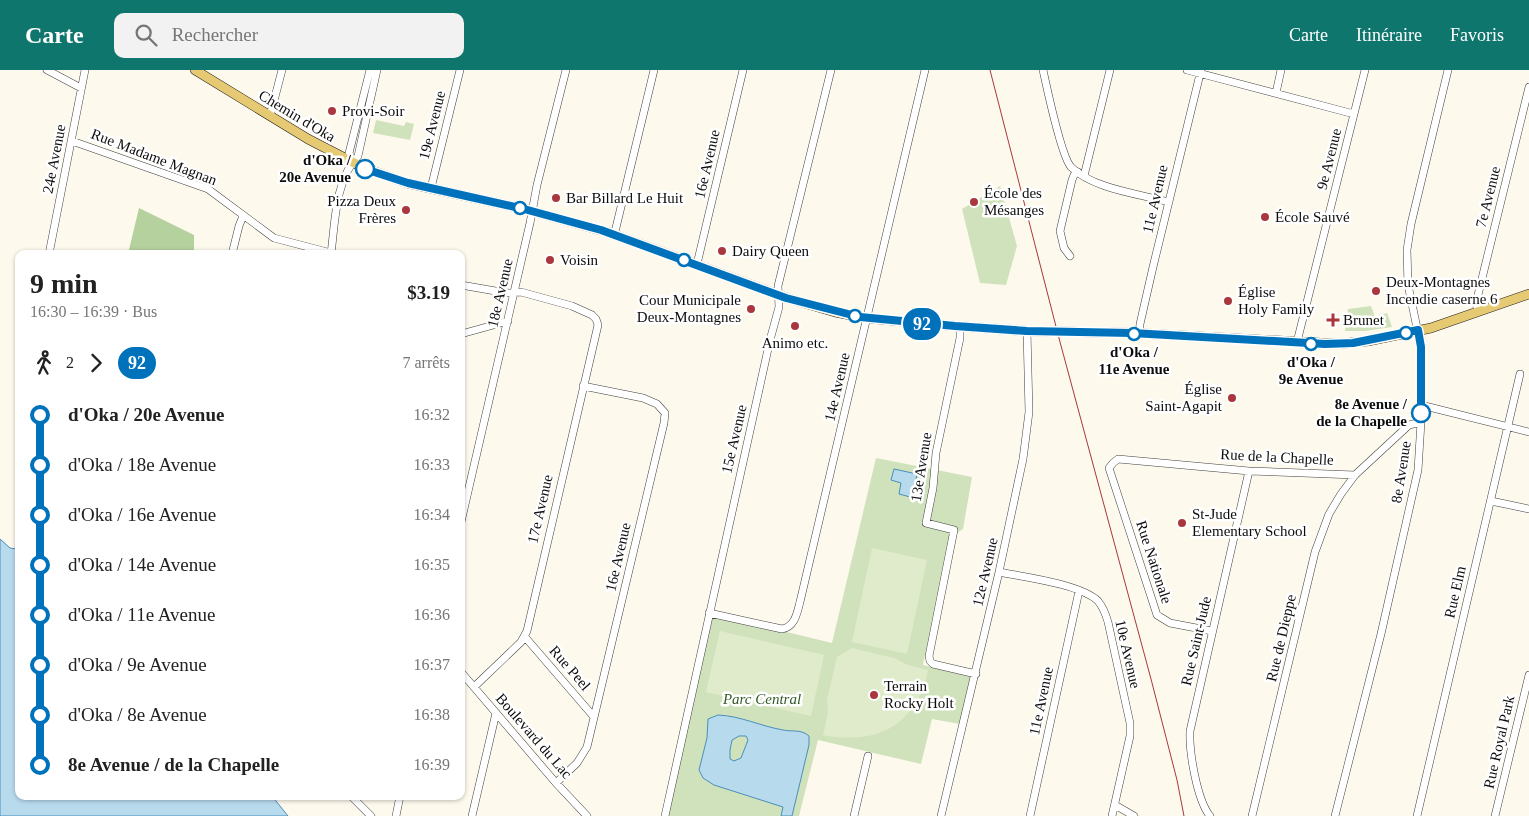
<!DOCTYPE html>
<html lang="fr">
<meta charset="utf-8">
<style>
body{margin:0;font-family:Georgia,serif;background:#f2f2f2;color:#222;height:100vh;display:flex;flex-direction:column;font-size:19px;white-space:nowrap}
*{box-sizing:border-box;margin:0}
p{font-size:16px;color:#767676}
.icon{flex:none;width:28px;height:28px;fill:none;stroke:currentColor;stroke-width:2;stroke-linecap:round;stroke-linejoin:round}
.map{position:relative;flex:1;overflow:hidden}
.drawer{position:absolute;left:15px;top:180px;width:450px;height:550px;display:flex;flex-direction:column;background:#fff;border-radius:10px;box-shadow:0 1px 4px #0004}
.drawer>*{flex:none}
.badge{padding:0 10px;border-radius:16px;font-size:18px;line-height:32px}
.map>.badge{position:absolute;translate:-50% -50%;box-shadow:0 0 0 2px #fff}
.legs{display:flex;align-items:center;gap:8px;height:55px;padding:0 15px;font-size:16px}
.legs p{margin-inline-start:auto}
.head{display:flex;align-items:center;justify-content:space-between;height:85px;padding:0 15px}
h1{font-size:28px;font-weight:700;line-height:38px}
ul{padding:0 15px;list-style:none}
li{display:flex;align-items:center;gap:18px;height:50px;font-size:19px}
li i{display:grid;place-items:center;width:8px;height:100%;margin:0 6px;background:currentColor}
li i::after{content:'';width:12px;height:12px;margin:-6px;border:4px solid;border-radius:50%;background:#fff}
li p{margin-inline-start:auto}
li:first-child i{background:linear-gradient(#0000 50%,currentColor 0)}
li:last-child i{background:linear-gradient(currentColor 50%,#0000 0)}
header{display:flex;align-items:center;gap:30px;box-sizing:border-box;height:70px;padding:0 25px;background:#0f766e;color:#fff}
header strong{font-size:24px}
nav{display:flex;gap:28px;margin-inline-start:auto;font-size:18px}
.search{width:350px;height:45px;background:#f2f2f2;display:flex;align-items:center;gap:12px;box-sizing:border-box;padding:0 18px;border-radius:10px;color:#767676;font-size:19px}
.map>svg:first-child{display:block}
.green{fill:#d0e2bb}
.forest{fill:#b5d19d}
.pitch{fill:#e0ebcc}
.water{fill:#b8daed;stroke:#498ebb;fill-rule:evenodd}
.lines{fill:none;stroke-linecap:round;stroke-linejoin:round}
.minor-casing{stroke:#3f3f3f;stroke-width:8}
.major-casing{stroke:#1d1d1d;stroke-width:10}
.minor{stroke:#fff;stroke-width:7}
.major{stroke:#e6c973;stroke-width:9}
.tram{stroke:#a9373d;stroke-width:1}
.line-1-casing{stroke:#fff;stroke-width:11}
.line-1{stroke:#0072bc;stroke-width:8}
.poi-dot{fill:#a9373d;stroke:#fff;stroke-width:2}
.stop-1-dot{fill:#fff;stroke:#0072bc;stroke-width:2.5}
.labels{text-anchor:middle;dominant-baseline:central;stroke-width:5;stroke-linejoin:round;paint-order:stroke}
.poi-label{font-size:15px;fill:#0c0c0c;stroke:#fff;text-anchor:start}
.street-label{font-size:15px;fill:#0c0c0c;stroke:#fff}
.stop-label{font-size:15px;font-weight:bold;fill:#0c0c0c;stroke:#fff;text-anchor:end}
.park-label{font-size:15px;font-style:italic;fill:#315a25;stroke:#fff}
</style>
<header>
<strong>Carte</strong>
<div class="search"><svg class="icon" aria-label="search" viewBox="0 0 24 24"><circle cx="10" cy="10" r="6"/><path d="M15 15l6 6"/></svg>Rechercher</div>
<nav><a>Carte</a><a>Itinéraire</a><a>Favoris</a></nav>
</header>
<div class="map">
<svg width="1529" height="746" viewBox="0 0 1529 746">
<rect width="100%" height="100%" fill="#fdf9ed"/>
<path class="green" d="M376,50L404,56L406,52L414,54L410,70L373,63Z
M1000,116L1017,176L1006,215L980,213L962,139Z
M1371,236L1375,247L1387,243L1392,257L1365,261H1345L1348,239Z
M876,388L972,407L963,459L948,469L923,595L971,607L960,654L932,649L921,694L818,670L799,746H665L709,543L832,573Z"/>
<path class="forest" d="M139,138L194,165V184H128Z"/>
<path class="pitch" d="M872,478L927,490L907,584L852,572Z
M720,561L824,585L811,646L706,622Z
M852,578L894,588L908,595L928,600C917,655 876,676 823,665L828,643L827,629L837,587Z"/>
<path class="water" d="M894,399L917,404L915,416L920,417L918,429L899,424L901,413L891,410Z
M0,469L10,478L16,479L19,478V726H272L288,746H0Z
M718,645C741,646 760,656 783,660C793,662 801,659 809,666V675L792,746H781L783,737L714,715L703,708L699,700L707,668L708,649ZM739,666H746L748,670L741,688L734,691L730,689V680L732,670Z"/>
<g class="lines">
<defs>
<path id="minor" d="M47,0L81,18
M1043,0C1047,18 1061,86 1071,97C1093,119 1140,124 1169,132
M1187,0L1354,44
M1276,23L1281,0
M270,46L282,0
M72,71L208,119L274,168L331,183
M352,93L349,83L370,0
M1084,106L1110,0
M431,118L460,0
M614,166L654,0
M49,184L85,0
M232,184L239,156L243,146
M331,184C335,153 335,110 358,86L377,0
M1070,186L1064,178L1060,161L1072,110L1074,105L1078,102
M697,194L743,0
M461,215L507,223L521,222L572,236L592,245L596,249L598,255L527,561L521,572L474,617
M1478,242L1476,233L1529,17
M960,257V268L936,383L933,418L926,453L954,460L929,586L930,591L933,594L976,604
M461,264L508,251
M1139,265L1140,254L1153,197L1201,0
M1297,272L1365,0
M1421,335L1529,362
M1491,431L1529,439
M461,452L530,153L537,115L566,0
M999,502C1024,507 1080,514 1098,531C1103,537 1106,545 1108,552L1130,653V666L1112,746
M709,543L782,559C795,557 797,543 800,532L925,0
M1212,561L1170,553L1157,545L1109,398L1113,393L1118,389L1249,401L1355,405
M525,567L594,647
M461,602L556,713L587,746
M556,713L577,693L587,677L664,353L665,343L657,334L643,328L583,316
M351,726L371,746
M1115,735L1134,746
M396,746L400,726
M472,746L496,643
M665,746L770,270L779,237L778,216L831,0
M854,746L868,686
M941,746L999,502L1023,389L1029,342L1027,261
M1030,746L1079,521
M1210,746C1197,730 1189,682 1190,661L1249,401
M1252,746L1315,482L1329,444L1341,424L1355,405L1409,355L1421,352
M1335,746L1381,564L1418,400L1421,352V277L1408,215L1407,180L1411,154L1448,0
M1417,746L1520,304
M1495,746L1529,605"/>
<path id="major" d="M195,0L308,69L364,98L407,113L524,139L607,162L787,228L835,242L866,248L955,256L1027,261L1132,263L1339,274L1368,271L1431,258L1529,224"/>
</defs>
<use href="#minor" class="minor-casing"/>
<use href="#major" class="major-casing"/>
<use href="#minor" class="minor"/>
<use href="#major" class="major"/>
<path class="tram" d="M990,0L1060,272L1151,609L1177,710L1184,746"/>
</g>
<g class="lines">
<defs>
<path id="line-1" d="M365,99L408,113L524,139L601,160L786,228L860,247L955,256L1027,261L1132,263L1325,274L1353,273L1418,260L1421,277V343"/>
</defs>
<use href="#line-1" class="line-1-casing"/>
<use href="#line-1" class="line-1"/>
</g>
<g class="poi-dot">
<circle cx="332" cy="41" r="5"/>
<circle cx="556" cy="128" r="5"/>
<circle cx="974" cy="132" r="5"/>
<circle cx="406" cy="140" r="5"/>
<circle cx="1265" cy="147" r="5"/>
<circle cx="722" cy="181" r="5"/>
<circle cx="550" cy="190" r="5"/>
<circle cx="1376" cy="221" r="5"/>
<circle cx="1228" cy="231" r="5"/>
<circle cx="751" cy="239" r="5"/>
<path d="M1330.5 242.5h5v5h5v5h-5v5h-5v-5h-5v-5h5z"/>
<circle cx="795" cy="256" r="5"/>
<circle cx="1232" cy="328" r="5"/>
<circle cx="1182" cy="453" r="5"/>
<circle cx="874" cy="625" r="5"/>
</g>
<g class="stop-1-dot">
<circle cx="365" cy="99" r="9"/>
<circle cx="520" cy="138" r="6"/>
<circle cx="684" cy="190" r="6"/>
<circle cx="855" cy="246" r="6"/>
<circle cx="1406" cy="263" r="6"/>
<circle cx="1134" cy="264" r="6"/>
<circle cx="1311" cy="274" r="6"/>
<circle cx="1421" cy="343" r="9"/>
</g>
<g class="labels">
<g class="poi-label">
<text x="342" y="41">Provi-Soir</text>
<text x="984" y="123">École des<tspan x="984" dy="17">Mésanges</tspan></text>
<text x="566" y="128">Bar Billard Le Huit</text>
<text x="396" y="131" text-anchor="end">Pizza Deux<tspan x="396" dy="17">Frères</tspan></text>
<text x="1275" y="147">École Sauvé</text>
<text x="732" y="181">Dairy Queen</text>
<text x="560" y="190">Voisin</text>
<text x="1386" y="212">Deux-Montagnes<tspan x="1386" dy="17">Incendie caserne 6</tspan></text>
<text x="1238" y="222">Église<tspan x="1238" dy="17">Holy Family</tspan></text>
<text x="741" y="230" text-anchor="end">Cour Municipale<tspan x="741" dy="17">Deux-Montagnes</tspan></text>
<text x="1343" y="250">Brunet</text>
<text x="795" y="273" text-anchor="middle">Animo etc.</text>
<text x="1222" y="319" text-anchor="end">Église<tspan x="1222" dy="17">Saint-Agapit</tspan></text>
<text x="1192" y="444">St-Jude<tspan x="1192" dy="17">Elementary School</tspan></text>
<text x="884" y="616">Terrain<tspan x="884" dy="17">Rocky Holt</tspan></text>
</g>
<g class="street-label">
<text transform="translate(297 46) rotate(31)">Chemin d'Oka</text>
<text transform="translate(432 55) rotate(-76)">19e Avenue</text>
<text transform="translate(154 87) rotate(21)">Rue Madame Magnan</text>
<text transform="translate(54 89) rotate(-79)">24e Avenue</text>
<text transform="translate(1329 89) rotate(-76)">9e Avenue</text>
<text transform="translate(707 94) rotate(-77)">16e Avenue</text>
<text transform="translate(1488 127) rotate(-76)">7e Avenue</text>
<text transform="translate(1155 129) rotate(-77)">11e Avenue</text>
<text transform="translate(500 223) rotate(-77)">18e Avenue</text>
<text transform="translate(837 317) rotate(-77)">14e Avenue</text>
<text transform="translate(734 369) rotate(-77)">15e Avenue</text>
<text transform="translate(1277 387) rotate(3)">Rue de la Chapelle</text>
<text transform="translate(921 397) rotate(-81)">13e Avenue</text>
<text transform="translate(1401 402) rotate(-81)">8e Avenue</text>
<text transform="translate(540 439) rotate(-77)">17e Avenue</text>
<text transform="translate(618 487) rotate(-77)">16e Avenue</text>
<text transform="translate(1154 492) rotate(72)">Rue Nationale</text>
<text transform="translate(985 502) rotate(-77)">12e Avenue</text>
<text transform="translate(1455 522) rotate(-77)">Rue Elm</text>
<text transform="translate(1281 568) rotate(-77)">Rue de Dieppe</text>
<text transform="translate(1196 571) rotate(-77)">Rue Saint-Jude</text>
<text transform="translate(1128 584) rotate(77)">10e Avenue</text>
<text transform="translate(570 598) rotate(49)">Rue Peel</text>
<text transform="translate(1041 631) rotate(-78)">11e Avenue</text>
<text transform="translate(534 666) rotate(49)">Boulevard du Lac</text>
<text transform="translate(1499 672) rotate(-77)">Rue Royal Park</text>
</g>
<g class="stop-label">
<text x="351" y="90">d'Oka /<tspan x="351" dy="17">20e Avenue</tspan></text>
<text x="1134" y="282" text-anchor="middle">d'Oka /<tspan x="1134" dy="17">11e Avenue</tspan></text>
<text x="1311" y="292" text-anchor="middle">d'Oka /<tspan x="1311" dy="17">9e Avenue</tspan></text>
<text x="1407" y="334">8e Avenue /<tspan x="1407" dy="17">de la Chapelle</tspan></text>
</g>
<g class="park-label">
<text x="762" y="629">Parc Central</text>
</g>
</g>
</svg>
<b class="badge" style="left:922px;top:254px;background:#0072bc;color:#fff">92</b>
<section class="drawer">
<div class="head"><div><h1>9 min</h1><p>16:30 – 16:39 · Bus</p></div><b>$3.19</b></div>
<div class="legs"><svg class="icon" aria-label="walk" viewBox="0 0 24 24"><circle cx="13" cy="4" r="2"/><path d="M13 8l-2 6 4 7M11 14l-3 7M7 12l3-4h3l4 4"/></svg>2<svg class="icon" aria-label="forward" viewBox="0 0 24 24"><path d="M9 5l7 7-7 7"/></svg><b class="badge" style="background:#0072bc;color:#fff">92</b><p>7 arrêts</p></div>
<ul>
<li><i style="color:#0072bc"></i><b>d'Oka / 20e Avenue</b><p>16:32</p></li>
<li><i style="color:#0072bc"></i><span>d'Oka / 18e Avenue</span><p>16:33</p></li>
<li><i style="color:#0072bc"></i><span>d'Oka / 16e Avenue</span><p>16:34</p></li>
<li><i style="color:#0072bc"></i><span>d'Oka / 14e Avenue</span><p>16:35</p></li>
<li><i style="color:#0072bc"></i><span>d'Oka / 11e Avenue</span><p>16:36</p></li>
<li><i style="color:#0072bc"></i><span>d'Oka / 9e Avenue</span><p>16:37</p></li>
<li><i style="color:#0072bc"></i><span>d'Oka / 8e Avenue</span><p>16:38</p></li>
<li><i style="color:#0072bc"></i><b>8e Avenue / de la Chapelle</b><p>16:39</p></li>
</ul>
</section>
</div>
